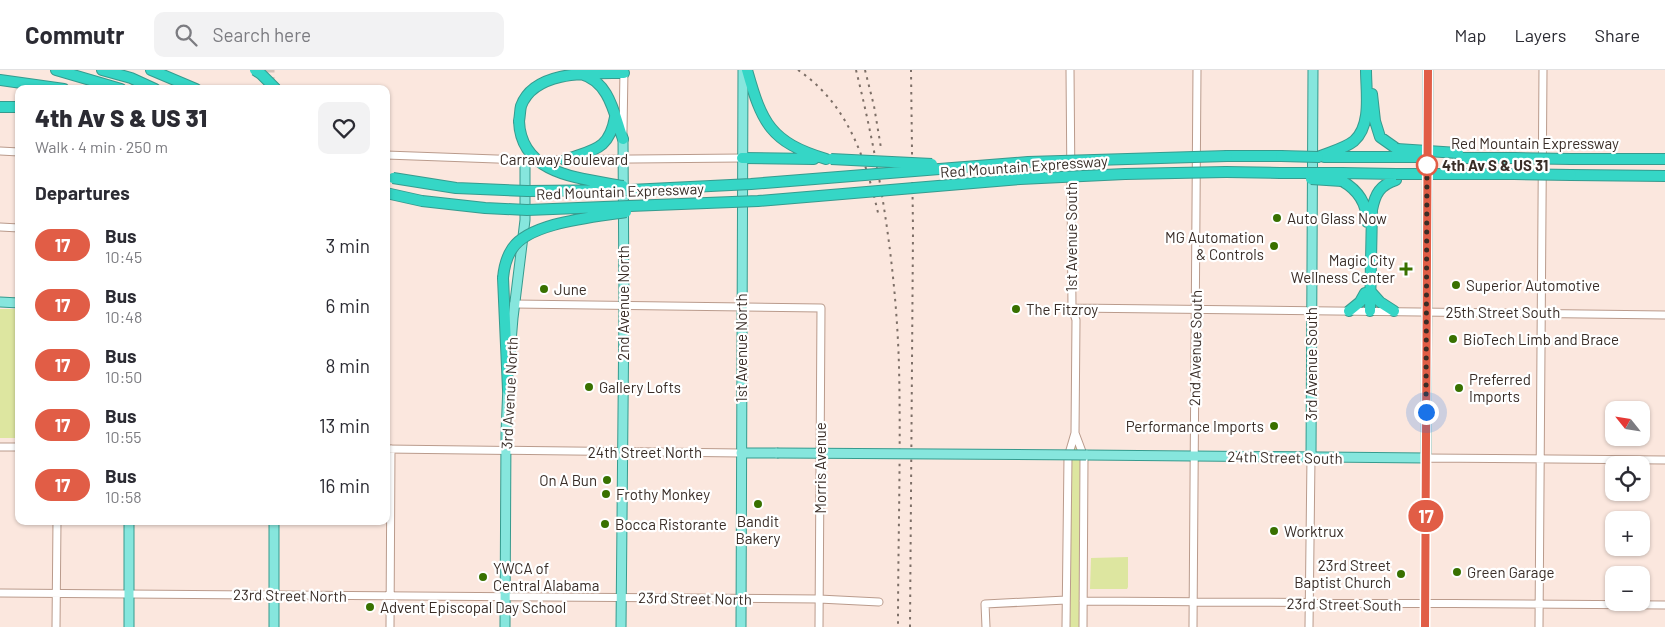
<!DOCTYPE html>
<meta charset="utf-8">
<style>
body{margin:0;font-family:Barlow,sans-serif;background:#f2f2f3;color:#2b2b33;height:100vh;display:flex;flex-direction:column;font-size:19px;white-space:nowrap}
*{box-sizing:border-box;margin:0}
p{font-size:16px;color:#7c7c81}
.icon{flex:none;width:28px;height:28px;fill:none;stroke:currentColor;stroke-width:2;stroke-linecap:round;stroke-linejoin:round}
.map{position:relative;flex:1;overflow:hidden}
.panel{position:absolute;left:15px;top:15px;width:375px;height:440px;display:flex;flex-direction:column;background:#fff;border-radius:10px;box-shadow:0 1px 4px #0004}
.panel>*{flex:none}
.badge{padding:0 10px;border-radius:16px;font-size:18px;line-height:32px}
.needle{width:32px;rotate:300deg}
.fabs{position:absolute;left:1605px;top:331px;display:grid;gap:10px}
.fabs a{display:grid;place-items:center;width:45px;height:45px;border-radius:10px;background:#fff;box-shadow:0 1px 4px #0004;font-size:25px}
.you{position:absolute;width:25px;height:25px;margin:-12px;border:4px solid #fff;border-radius:50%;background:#1a73e8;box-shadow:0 0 0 8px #1a73e833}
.map>.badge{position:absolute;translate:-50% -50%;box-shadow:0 0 0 2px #fff}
h2{padding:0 20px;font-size:19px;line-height:45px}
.round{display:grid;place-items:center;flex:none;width:52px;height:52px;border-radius:10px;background:#f2f2f3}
.summary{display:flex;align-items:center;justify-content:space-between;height:85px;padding:0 20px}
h1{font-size:24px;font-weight:800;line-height:38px}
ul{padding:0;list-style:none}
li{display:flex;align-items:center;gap:15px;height:60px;padding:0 20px}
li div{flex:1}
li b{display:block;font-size:19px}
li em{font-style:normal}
li .badge{min-width:55px;font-weight:700;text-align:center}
header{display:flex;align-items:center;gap:30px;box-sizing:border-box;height:70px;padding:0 25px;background:#fff;border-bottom:1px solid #e1e1e2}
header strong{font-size:24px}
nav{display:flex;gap:28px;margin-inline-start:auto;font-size:18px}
.search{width:350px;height:45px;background:#f2f2f3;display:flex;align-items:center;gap:12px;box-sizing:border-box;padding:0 18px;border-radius:10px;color:#7c7c81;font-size:19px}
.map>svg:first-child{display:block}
.green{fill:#dde6a0}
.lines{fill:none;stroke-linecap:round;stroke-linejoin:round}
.major-tunnel{stroke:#d4c2b9;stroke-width:9;stroke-dasharray:9 4.5;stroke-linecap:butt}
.minor-casing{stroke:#ba9b8c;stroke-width:9}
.major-casing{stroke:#369b8e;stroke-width:11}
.highway-casing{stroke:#369b8e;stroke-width:12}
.minor{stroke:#fff;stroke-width:7}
.major{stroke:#86e6dd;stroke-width:9}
.highway{stroke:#35d6c6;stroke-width:10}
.rail{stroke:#7d6f67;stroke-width:2;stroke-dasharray:2.5 5;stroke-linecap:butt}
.major-bridge-casing{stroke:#369b8e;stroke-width:11;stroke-linecap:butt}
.highway-bridge-casing{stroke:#369b8e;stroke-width:12;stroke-linecap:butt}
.major-bridge{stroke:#86e6dd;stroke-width:9}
.highway-bridge{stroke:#35d6c6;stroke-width:10}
.line-casing{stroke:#fff;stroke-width:11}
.line{stroke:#e15d46;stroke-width:8}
.walk{stroke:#392d27;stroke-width:5;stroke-dasharray:0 9}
.stop-dot{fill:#fff;stroke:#e15d46;stroke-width:2.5}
.poi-dot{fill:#387100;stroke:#fff;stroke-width:2}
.labels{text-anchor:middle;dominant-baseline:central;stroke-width:4.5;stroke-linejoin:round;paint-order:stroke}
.street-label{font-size:15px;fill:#392d27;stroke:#fff}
.stop-label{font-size:15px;font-weight:bold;fill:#392d27;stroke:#fff;text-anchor:start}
.poi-label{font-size:15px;fill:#392d27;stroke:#fff;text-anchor:start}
</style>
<header>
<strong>Commutr</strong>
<div class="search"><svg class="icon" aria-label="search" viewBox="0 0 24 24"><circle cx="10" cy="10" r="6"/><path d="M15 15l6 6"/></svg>Search here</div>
<nav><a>Map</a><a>Layers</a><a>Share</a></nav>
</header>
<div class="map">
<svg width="1665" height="557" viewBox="0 0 1665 557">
<rect width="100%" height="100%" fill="#fbe7de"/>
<path class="green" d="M0,239H19V368H0Z
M1075,373L1080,387L1079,557H1070L1071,387Z
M1128,487V517L1127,519H1090L1091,488Z"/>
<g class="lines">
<path class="major-tunnel" d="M270,16V0"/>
<defs>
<path id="minor" d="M623,62L624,0
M0,81L19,82
M386,85L525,90L742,88
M0,157L19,158
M514,234L821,238L819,557
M1072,238L1665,245
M1075,363L1084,387L1083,557
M0,377H19
M386,379L741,383
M0,523L819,529L879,532
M1083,531L1665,535
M56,557L57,451
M390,557L391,379
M986,557L985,534L1066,530
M1066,557L1068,387L1075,363L1076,250L1072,238L1070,0
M1193,557L1197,0
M1309,557L1311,387
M1425,557L1426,388L1665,390
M1539,557L1543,0"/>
<path id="major" d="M0,232L19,233
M510,284L513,248L525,150V90
M741,383H777
M1086,385L1426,388L1428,0
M1311,387L1313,0
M129,557V451
M274,557V451
M505,557L506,363L508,315
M621,557L624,236L623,69
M741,557L743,0"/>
<path id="highway" d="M56,0L121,19
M102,0L131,8L155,19
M151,0L196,19
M747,0C762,53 770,72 826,89
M581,4C610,12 614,44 623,69
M0,10L64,19
M1372,24L1375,51L1380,67L1397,79
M0,37H19
M519,51C520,46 520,40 521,36C534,0 590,3 624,3
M1227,86H1281
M1318,87C1329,82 1344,79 1354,71C1372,55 1366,22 1366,0
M1324,87H1396
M742,88L814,89
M1458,88H1514
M1571,89H1665
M565,90C593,79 609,81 615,47
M1226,102L1280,103
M1342,103L1396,104
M1458,104H1514
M1571,105L1665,106
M1342,111C1358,120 1367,133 1367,152
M503,208L508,320
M1372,223L1380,232L1394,241
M1349,241L1360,232L1365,223
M1370,241L1372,140C1375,124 1380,115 1396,110"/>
</defs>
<use href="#minor" class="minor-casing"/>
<use href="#major" class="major-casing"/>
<use href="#highway" class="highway-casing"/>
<use href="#minor" class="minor"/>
<use href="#major" class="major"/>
<use href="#highway" class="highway"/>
<path class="rail" d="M798,0C849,35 866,90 879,147
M856,0C880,97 896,196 899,296C901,383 898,470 898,557
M865,0L874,36L881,78
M910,557L913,161L911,0"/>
<defs>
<path id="major-bridge" d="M777,383L1086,385"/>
<path id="highway-bridge" d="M255,0L261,4L276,19
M519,51C521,106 582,108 623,116
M1397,79L1458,83
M1281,86L1318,87
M1396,87H1429
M1514,88L1571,89
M831,89L932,94
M1280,103H1342
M1396,104H1458
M1514,104L1571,105
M393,108L456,118L527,121L630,120L751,114L1028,92L1227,86
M1311,109L1342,111
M386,123L422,131L485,138L527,140L758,131L1020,109L1125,104L1226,102
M503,208C504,197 506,188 512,179C529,152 596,147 626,142"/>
</defs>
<use href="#major-bridge" class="major-bridge-casing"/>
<use href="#highway-bridge" class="highway-bridge-casing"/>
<use href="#major-bridge" class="major-bridge"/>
<use href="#highway-bridge" class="highway-bridge"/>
</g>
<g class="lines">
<defs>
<path id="line" d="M1425,557L1428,0"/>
</defs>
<use href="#line" class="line-casing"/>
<use href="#line" class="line"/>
<path class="walk" d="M1426,342L1427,95"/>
</g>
<circle class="stop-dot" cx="1427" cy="95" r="10"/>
<g class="poi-dot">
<circle cx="1277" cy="148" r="5"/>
<circle cx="1274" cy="176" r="5"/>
<path d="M1403.5 191.5h5v5h5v5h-5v5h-5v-5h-5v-5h5z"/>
<circle cx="1456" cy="215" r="5"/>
<circle cx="544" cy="219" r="5"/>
<circle cx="1016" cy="239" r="5"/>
<circle cx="1453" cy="269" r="5"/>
<circle cx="589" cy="317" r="5"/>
<circle cx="1459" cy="318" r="5"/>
<circle cx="1274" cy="356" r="5"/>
<circle cx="607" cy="410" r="5"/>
<circle cx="606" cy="424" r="5"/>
<circle cx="758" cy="434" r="5"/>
<circle cx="605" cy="454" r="5"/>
<circle cx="1274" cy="461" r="5"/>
<circle cx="1457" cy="502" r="5"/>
<circle cx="1401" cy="504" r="5"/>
<circle cx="483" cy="507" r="5"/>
<circle cx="370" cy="537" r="5"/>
</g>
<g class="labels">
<g class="street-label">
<text x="1535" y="73">Red Mountain Expressway</text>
<text x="564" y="89">Carraway Boulevard</text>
<text transform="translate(1024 96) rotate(-4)">Red Mountain Expressway</text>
<text transform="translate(620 121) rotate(-2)">Red Mountain Expressway</text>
<text transform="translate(1071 167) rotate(-90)">1st Avenue South</text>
<text transform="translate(623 233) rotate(-90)">2nd Avenue North</text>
<text x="1503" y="242">25th Street South</text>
<text transform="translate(741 278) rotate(-90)">1st Avenue North</text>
<text transform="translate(1195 278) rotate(-89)">2nd Avenue South</text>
<text transform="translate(1311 294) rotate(-90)">3rd Avenue South</text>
<text transform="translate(509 323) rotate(-87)">3rd Avenue North</text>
<text x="645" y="382">24th Street North</text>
<text transform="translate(1285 387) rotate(1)">24th Street South</text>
<text transform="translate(820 398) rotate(-90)">Morris Avenue</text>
<text transform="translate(290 525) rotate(1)">23rd Street North</text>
<text transform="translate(695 528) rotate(1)">23rd Street North</text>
<text transform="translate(1344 534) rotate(1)">23rd Street South</text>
</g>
<g class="stop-label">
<text x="1442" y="95">4th Av S &amp; US 31</text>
</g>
<g class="poi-label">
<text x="1287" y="148">Auto Glass Now</text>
<text x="1264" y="167" text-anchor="end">MG Automation<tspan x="1264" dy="17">&amp; Controls</tspan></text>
<text x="1395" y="190" text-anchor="end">Magic City<tspan x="1395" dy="17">Wellness Center</tspan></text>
<text x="1466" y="215">Superior Automotive</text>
<text x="554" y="219">June</text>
<text x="1026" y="239">The Fitzroy</text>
<text x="1463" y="269">BioTech Limb and Brace</text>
<text x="1469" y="309">Preferred<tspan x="1469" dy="17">Imports</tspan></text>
<text x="599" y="317">Gallery Lofts</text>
<text x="1264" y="356" text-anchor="end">Performance Imports</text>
<text x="597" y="410" text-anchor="end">On A Bun</text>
<text x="616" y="424">Frothy Monkey</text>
<text x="758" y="451" text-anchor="middle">Bandit<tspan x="758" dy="17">Bakery</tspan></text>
<text x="615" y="454">Bocca Ristorante</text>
<text x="1284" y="461">Worktrux</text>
<text x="1391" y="495" text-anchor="end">23rd Street<tspan x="1391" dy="17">Baptist Church</tspan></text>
<text x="493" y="498">YWCA of<tspan x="493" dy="17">Central Alabama</tspan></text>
<text x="1467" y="502">Green Garage</text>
<text x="380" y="537">Advent Episcopal Day School</text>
</g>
</g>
</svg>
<div class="fabs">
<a><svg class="needle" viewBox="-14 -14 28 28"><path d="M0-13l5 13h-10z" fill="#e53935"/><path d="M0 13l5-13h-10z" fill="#7c7c81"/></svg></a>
<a><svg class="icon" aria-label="locate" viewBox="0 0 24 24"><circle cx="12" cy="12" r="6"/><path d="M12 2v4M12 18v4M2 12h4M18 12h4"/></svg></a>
<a>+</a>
<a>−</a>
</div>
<div class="you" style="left:1426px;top:342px"></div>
<b class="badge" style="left:1426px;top:446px;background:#e15d46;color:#fff">17</b>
<section class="panel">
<div class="summary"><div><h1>4th Av S &amp; US 31</h1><p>Walk · 4 min · 250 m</p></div><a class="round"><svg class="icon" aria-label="heart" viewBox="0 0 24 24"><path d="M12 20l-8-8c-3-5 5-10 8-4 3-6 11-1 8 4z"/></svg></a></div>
<h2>Departures</h2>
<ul>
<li><span class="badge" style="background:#e15d46;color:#fff">17</span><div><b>Bus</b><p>10:45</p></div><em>3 min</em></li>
<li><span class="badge" style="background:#e15d46;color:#fff">17</span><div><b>Bus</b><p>10:48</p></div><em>6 min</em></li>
<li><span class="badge" style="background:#e15d46;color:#fff">17</span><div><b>Bus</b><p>10:50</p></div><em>8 min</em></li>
<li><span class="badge" style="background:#e15d46;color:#fff">17</span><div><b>Bus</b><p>10:55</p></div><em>13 min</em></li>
<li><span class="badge" style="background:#e15d46;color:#fff">17</span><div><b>Bus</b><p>10:58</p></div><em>16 min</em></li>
</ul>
</section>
</div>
